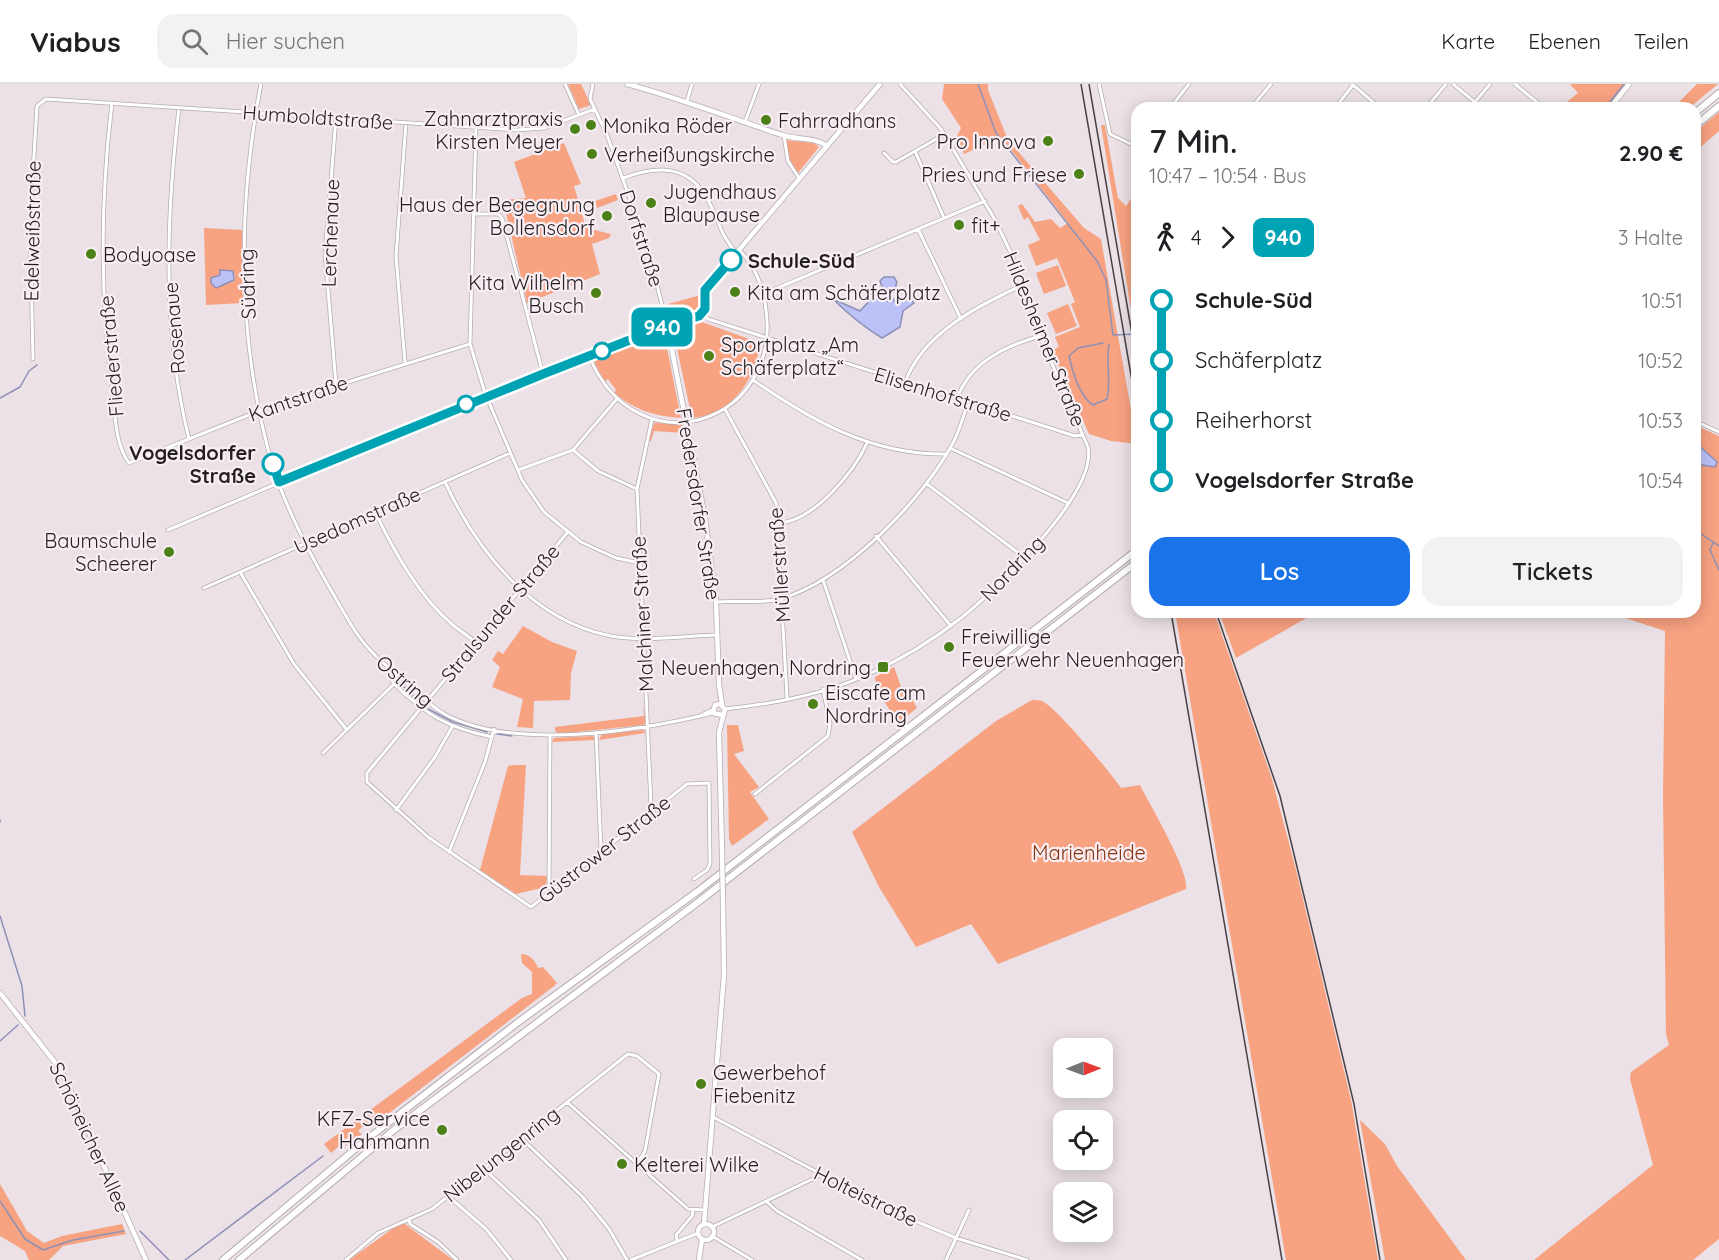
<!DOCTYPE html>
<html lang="de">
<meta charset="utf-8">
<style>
body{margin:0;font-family:Quicksand,sans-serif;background:#f2f2f2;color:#202124;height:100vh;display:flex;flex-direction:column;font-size:22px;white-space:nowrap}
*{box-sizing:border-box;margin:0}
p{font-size:20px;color:#757577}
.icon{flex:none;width:33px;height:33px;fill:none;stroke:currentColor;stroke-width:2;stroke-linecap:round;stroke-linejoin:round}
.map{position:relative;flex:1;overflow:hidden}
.details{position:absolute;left:1131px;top:18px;width:570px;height:516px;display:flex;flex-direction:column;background:#fff;border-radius:18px;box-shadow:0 3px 15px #0003}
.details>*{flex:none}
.badge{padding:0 12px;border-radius:9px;font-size:21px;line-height:39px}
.needle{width:39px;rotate:89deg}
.tools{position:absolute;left:1053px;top:954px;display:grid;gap:12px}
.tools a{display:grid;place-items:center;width:60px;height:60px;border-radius:12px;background:#fff;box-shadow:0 3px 15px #0003;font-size:30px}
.map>.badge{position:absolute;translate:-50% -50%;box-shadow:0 0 0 3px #fff}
.legs{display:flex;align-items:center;gap:9px;height:66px;padding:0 18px;font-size:20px}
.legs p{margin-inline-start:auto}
.head{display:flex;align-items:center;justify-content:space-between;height:102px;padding:0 18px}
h1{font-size:33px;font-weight:600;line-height:45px}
.cta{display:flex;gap:12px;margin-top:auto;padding:12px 18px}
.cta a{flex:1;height:69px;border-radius:18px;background:#1a73e8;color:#fff;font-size:24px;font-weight:600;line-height:69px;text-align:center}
.cta a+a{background:#f2f2f2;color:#202124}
ul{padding:0 18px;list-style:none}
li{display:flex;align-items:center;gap:21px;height:60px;font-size:22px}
li i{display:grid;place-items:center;width:9px;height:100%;margin:0 8px;background:currentColor}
li i::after{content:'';width:15px;height:15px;margin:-8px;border:4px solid;border-radius:50%;background:#fff}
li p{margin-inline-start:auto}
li:first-child i{background:linear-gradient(#0000 50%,currentColor 0)}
li:last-child i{background:linear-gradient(currentColor 50%,#0000 0)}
header{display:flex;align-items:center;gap:36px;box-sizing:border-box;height:84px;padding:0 30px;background:#fff;border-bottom:2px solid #e0e0e0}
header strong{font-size:28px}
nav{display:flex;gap:33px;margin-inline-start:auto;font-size:21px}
.search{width:420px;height:54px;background:#f2f2f2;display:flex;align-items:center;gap:15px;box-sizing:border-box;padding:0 21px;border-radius:18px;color:#757577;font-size:22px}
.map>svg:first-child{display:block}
.green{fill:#f7a281;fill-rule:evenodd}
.water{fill:#bcc2f7;stroke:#8e91b7;stroke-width:1.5}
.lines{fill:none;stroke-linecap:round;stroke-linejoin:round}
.stream{stroke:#8e91b7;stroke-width:1.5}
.minor-casing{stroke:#b5acb1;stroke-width:4.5}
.tertiary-casing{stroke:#b5acb1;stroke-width:6}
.secondary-casing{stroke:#b5acb1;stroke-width:6}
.motorway-casing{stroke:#b5acb1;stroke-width:8}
.minor{stroke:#fff;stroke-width:3}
.tertiary{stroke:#fff;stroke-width:4.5}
.secondary{stroke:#fff;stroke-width:4.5}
.motorway{stroke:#fff;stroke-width:6}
.tram{stroke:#474245;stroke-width:1.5}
.rail{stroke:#474245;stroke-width:1.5}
.tertiary-bridge-casing{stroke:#b5acb1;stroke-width:6;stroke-linecap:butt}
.tertiary-bridge{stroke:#fff;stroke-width:4.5}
.line-1-casing{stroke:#fff;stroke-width:14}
.line-1{stroke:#00a3b4;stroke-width:9}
.poi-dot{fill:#4b8117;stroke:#f8eef4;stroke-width:2}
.stop-1-dot{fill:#fff;stroke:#00a3b4;stroke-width:3}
.labels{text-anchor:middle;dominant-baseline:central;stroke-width:4.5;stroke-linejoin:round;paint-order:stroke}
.street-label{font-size:20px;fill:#221e21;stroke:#f8eef4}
.poi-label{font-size:20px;fill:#221e21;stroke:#f8eef4;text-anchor:start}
.stop-label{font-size:20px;font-weight:bold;fill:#221e21;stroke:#f8eef4;text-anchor:start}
.park-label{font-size:20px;fill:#88350f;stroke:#f8eef4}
</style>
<header>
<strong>Viabus</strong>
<div class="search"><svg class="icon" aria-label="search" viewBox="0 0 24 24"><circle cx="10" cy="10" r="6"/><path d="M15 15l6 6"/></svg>Hier suchen</div>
<nav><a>Karte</a><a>Ebenen</a><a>Teilen</a></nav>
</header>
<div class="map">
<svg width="1719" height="1176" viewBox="0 0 1719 1176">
<rect width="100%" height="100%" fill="#ebe1e7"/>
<path class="green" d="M568,0H581L591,21L579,25Z
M944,0H988V6L1008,56L1084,144L1101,155L1137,360L1111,357L1089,350L1052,266L1059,263L1055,253L1080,243L1071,220L1075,218L1057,174L1036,182L1028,161L1040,156L1028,133L1024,136L1018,122L1022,120L1035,138L1051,135L1060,144L1068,139L1001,53L964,70L956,54L961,44L942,15Z
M1570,0H1626L1606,24H1563V21L1578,9Z
M1697,0H1718L1689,24H1673Z
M1719,28V47L1695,68V48Z
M1101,41H1105L1118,114L1126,122L1134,110L1137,111V263Z
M785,56L814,59L819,63L798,89L788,73Z
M564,59L581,100L574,102L586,144L611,150L609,154L592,160L600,190L527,219L506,129L502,128L503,116L526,114L514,78Z
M616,110L618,116L597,124L595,117Z
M204,144L242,146L243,219L206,221ZM220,187L235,191L234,197L216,204L211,198V194L221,191Z
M1058,181L1066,202L1044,210L1036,189Z
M701,211L703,222L700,230L671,238L668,236L665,225L668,220Z
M1068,220L1077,242L1056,250L1047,229Z
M702,238L760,259C756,296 731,331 692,334L673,246Z
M663,248L665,254L681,334C654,332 635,326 614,309L616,306L608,295L604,298L593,275Z
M654,339L682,340L683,346L680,348L684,349L654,347L651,357H649Z
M1695,341L1719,352V1155L1693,1176H1534L1653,1081L1630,995L1631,988L1669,961L1666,950L1663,711L1665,547L1607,528H1695V380L1708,383L1706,370L1695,358Z
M1175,528H1214L1272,695L1296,786L1351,1016L1378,1176H1286Z
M1219,528H1317L1236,574Z
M523,542L552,558L577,567L571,589L570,616L534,617L533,644L517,643L523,615L492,603L500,583L492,576L498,567L503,570Z
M894,583L904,611H910L917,624L898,639C890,624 876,611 875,593Z
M1032,616C1036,616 1039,616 1042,617C1055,622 1112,690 1121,704L1140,701C1150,721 1190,788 1186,805L998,880L971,840L916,863L879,803L852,748L996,637Z
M643,621L646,638L643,641L566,649H557L555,646V643L644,632Z
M727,641H738L744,667L734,670L759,703L750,708L769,735L732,762L729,755Z
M644,646L645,649L599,656L602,650Z
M593,652L595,656L552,658L554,654Z
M513,681H526L520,791L547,792L546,803L516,810L480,786L508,682Z
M521,870C529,870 535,876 538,884L543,883L557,899L554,902L371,1043H362L358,1047L362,1050L346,1062L344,1058L331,1069L324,1060L522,914L532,910V888L522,879Z
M1360,1036L1385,1060L1397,1082L1466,1176H1385Z
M0,1100L27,1147L44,1159L62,1152L122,1140L126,1150L63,1162L49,1176H29L25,1167L0,1152Z
M399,1140H405L453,1176H349Z"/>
<path class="water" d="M220,186L233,187L234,196L216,204L211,199V194L220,191Z
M884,193H894L897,198L894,208L886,212L887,217L893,215L896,219L909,214L914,219L903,227L900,243L882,254C864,243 848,230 833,215L860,227L882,203L880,197Z
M1695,358L1717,378L1715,383L1695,380Z"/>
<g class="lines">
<path class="stream" d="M978,0L996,49L1097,177L1106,196L1113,251L1137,250
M1605,24L1624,0
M1103,259L1078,264L1069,272C1072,287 1080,313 1093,321L1107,315C1111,300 1106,278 1109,260
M0,314L20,303L29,287L37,281
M1695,446L1719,462
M1713,459L1710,466L1719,486
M398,597L420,619
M428,625L453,638L487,648
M497,650L512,652
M0,736V738
M0,832L22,902L25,932
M0,957L18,941
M0,1117L25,1155L43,1166L73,1156L124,1147
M140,1147L169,1176
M185,1176L323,1072"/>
<defs>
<path id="minor" d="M261,0C237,122 237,256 271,376C284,421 308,467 332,508C344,528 355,551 372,568C381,578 391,585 401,594C416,607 428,621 446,631C516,667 639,647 713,629
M565,0L579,31
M1099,0L1110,50L1137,63
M1352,0L1380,24
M1453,0L1482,24
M1515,0L1544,24
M687,17L692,0
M1475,18L1490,0
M112,19C100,117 100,215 113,312C115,333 116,362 129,379L271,322L470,260
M179,24C166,133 162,247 189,355
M1170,24L1189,0
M1251,24L1271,0
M1335,24L1353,1
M1426,24L1446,0
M745,38L759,0
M476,43L470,260L485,309L522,396L544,428L581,458L616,474L640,479
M784,52L788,77L799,94
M915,67L944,134
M884,69L893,78H896L945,50
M623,94C658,81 691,80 710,120C719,137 722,155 737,169
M475,130H498L502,134L543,290
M918,145L961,235
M763,210L985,117
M703,230L708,235L1075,352L1082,351
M589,272C638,389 787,339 765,219C762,200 753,179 739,166
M33,275L30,137L37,22L46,15L516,46L544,44L595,25
M405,278L396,172L406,39
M753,296C811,336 871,371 945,370
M905,299C922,249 981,220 1025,200
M336,300L325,170L336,34
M957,315C969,279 1005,262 1040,252
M725,325L776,419L787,614
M652,335L637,405L651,722L654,726
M1695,337L1719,348
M950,364L1068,419
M573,366L598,387L637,405
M518,386L573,366L616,316
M445,398C477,467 532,537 611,552C646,558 682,552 717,551
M927,400L1025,474
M375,428C394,467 419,513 453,541C460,547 468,552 476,558
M778,439C813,438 854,388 867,359
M168,446L405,345L667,241L648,165L607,51L590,15L593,0
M567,449L367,689V698L428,753L531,823L687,700L709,699L710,780L707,786L694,795
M876,452L951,542
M240,488L294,580L347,646
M823,496L856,595
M204,504L510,369
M716,518C736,516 760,520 780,515C844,497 924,415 954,357C960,345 964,331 968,318
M394,600C426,631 448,644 492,653
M725,625C773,620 828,609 871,589C902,575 934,555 961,534C995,507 1098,409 1088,363L1040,252L1023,194L994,134L941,45L900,0
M701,631L712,626
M596,649L601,766
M550,652L549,801L551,807
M323,669L394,600L391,594L394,588
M755,710L828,652L830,639L823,605
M396,726L435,673L452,643
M449,768L485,678L494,645
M567,1018L688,1125L704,1126
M713,1033L889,1126L956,1154L1027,1176
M521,1054L583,1113L609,1145L627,1176
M484,1085L539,1136L566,1176
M448,1112L486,1145L511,1176
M767,1118L777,1127L862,1176
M409,1135L410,1140L438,1158L457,1176
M712,1143L821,1091
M712,1152L752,1176
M677,1156L676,1151L692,1132L693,1126
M346,1176L378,1149L432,1125L628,970L637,972L659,990L645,1067L637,1080
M631,1176L698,1149
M946,1176L969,1126"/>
<path id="tertiary" d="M1610,24L1629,0
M722,620L719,601L716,518L705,434L667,241L703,230L705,225V206L827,62
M722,768L719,648L725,625L720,620L715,621L713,629L722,631
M0,909L61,986L146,1176
M704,1140L724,891L723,820
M698 1148a8 8 0 1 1 16 0a8 8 0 1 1-16 0Z
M699,1176L702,1155"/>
<path id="secondary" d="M627,0C680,14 730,34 782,51C797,56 815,53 827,62L880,0"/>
<path id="motorway" d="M1695,29L1719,9
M1695,42L1719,22
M223,1176L366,1056L517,939L698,807L1137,466
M239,1176L395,1045L697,819L1137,478"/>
</defs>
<use href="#minor" class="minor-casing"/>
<use href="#tertiary" class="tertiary-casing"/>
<use href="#secondary" class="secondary-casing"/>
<use href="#motorway" class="motorway-casing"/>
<use href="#minor" class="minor"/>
<use href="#tertiary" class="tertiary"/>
<use href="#secondary" class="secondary"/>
<use href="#motorway" class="motorway"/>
<path class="tram" d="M1089,0L1137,279
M1216,528L1280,712L1354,1020L1380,1176"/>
<path class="rail" d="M1081,0L1137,326
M1171,528L1282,1176"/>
<defs>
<path id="tertiary-bridge" d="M722,768L723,820"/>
</defs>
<use href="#tertiary-bridge" class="tertiary-bridge-casing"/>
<use href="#tertiary-bridge" class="tertiary-bridge"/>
</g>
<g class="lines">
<defs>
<path id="line-1" d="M273,380L279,398L543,290L663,243L699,232L705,225V206L731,176"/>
</defs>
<use href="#line-1" class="line-1-casing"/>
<use href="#line-1" class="line-1"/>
</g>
<g class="poi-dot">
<circle cx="766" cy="36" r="6"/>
<circle cx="591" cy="41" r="6"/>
<circle cx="575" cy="45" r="6"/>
<circle cx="1048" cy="57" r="6"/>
<circle cx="592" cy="70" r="6"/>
<circle cx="1079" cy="90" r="6"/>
<circle cx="651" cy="119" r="6"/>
<circle cx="607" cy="132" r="6"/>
<circle cx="959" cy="141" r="6"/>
<circle cx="91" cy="170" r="6"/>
<circle cx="735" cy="208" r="6"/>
<circle cx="596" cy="209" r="6"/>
<circle cx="709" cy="272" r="6"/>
<circle cx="169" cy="468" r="6"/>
<circle cx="949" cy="563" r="6"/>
<rect x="877" y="577" width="12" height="12" rx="3"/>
<circle cx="813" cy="620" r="6"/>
<circle cx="701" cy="1000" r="6"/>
<circle cx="442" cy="1046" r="6"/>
<circle cx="622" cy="1080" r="6"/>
</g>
<g class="stop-1-dot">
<circle cx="731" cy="176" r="10"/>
<circle cx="602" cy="267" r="8"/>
<circle cx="466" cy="320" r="8"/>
<circle cx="273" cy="380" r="10"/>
</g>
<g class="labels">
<g class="street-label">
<text transform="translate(318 33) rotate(4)">Humboldtstraße</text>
<text transform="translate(32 147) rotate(-89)">Edelweißstraße</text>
<text transform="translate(330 149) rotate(-88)">Lerchenaue</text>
<text transform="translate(642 154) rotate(72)">Dorfstraße</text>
<text transform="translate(247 200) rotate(-92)">Südring</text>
<text transform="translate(174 244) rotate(-95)">Rosenaue</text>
<text transform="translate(1045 255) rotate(68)">Hildesheimer Straße</text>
<text transform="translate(111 272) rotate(-95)">Fliederstraße</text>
<text transform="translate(943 310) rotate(17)">Elisenhofstraße</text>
<text transform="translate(298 314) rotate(-19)">Kantstraße</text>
<text transform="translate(699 420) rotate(81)">Fredersdorfer Straße</text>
<text transform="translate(357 436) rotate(-24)">Usedomstraße</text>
<text transform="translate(779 481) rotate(-94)">Müllerstraße</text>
<text transform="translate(1012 484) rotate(-46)">Nordring</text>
<text transform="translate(500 529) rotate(-50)">Stralsunder Straße</text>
<text transform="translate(642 530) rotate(-93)">Malchiner Straße</text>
<text transform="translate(405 597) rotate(41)">Ostring</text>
<text transform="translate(604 765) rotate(-38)">Güstrower Straße</text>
<text transform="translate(90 1053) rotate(65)">Schöneicher Allee</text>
<text transform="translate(501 1070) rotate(-38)">Nibelungenring</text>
<text transform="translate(866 1112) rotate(26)">Holteistraße</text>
</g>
<g class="poi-label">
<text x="563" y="34" text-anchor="end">Zahnarztpraxis<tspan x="563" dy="23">Kirsten Meyer</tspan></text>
<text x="778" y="36">Fahrradhans</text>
<text x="603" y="41">Monika Röder</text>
<text x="1036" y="57" text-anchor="end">Pro Innova</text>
<text x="604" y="70">Verheißungskirche</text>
<text x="1067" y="90" text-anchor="end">Pries und Friese</text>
<text x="663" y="107">Jugendhaus<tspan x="663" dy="23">Blaupause</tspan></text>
<text x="595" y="120" text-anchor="end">Haus der Begegnung<tspan x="595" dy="23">Bollensdorf</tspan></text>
<text x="971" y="141">fit+</text>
<text x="103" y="170">Bodyoase</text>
<text x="584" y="198" text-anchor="end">Kita Wilhelm<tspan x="584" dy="23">Busch</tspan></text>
<text x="747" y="208">Kita am Schäferplatz</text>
<text x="721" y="260">Sportplatz „Am<tspan x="721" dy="23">Schäferplatz“</tspan></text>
<text x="157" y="456" text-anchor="end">Baumschule<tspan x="157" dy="23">Scheerer</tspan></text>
<text x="961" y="552">Freiwillige<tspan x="961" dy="23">Feuerwehr Neuenhagen</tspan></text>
<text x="871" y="583" text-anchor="end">Neuenhagen, Nordring</text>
<text x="825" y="608">Eiscafe am<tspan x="825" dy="23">Nordring</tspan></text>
<text x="713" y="988">Gewerbehof<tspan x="713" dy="23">Fiebenitz</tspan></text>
<text x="430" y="1034" text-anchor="end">KFZ-Service<tspan x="430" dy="23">Hahmann</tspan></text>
<text x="634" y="1080">Kelterei Wilke</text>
</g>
<g class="stop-label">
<text x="748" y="176">Schule-Süd</text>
<text x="256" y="368" text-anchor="end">Vogelsdorfer<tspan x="256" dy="23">Straße</tspan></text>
</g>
<g class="park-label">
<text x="1089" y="768">Marienheide</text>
</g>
</g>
</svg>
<div class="tools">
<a><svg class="needle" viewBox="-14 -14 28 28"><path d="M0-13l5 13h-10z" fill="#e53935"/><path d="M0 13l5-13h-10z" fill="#757577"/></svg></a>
<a><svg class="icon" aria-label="locate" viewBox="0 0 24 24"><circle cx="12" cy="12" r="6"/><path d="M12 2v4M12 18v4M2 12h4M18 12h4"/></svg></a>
<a><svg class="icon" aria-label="layers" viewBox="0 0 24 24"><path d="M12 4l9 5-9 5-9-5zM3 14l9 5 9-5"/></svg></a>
</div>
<b class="badge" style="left:662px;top:243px;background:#00a3b4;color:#fff">940</b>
<section class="details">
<div class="head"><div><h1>7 Min.</h1><p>10:47 – 10:54 · Bus</p></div><b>2.90 €</b></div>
<div class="legs"><svg class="icon" aria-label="walk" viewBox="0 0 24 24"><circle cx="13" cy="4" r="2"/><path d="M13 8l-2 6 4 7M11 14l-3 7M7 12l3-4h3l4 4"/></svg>4<svg class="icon" aria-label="forward" viewBox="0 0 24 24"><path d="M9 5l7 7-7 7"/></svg><b class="badge" style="background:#00a3b4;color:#fff">940</b><p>3 Halte</p></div>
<ul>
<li><i style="color:#00a3b4"></i><b>Schule-Süd</b><p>10:51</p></li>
<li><i style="color:#00a3b4"></i><span>Schäferplatz</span><p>10:52</p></li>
<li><i style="color:#00a3b4"></i><span>Reiherhorst</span><p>10:53</p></li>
<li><i style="color:#00a3b4"></i><b>Vogelsdorfer Straße</b><p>10:54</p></li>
</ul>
<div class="cta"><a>Los</a><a>Tickets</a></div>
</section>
</div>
